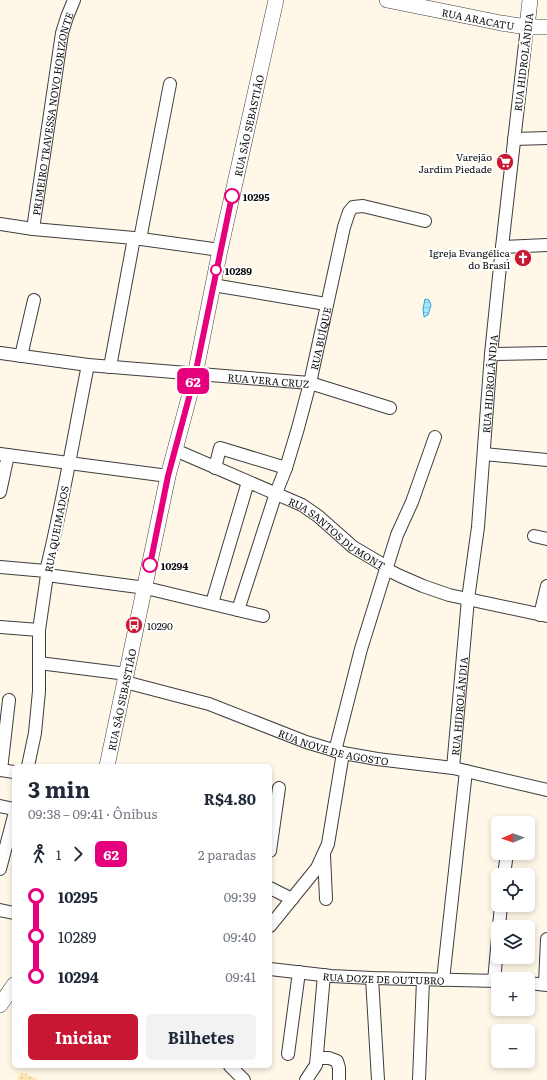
<!DOCTYPE html>
<html lang="pt">
<meta charset="utf-8">
<style>
body{margin:0;font-family:Literata,serif;background:#f2f2f3;color:#1f2937;height:100vh;display:flex;flex-direction:column;font-size:15px;white-space:nowrap}
*{box-sizing:border-box;margin:0}
p{font-size:13px;color:#747a83}
.icon{flex:none;width:22px;height:22px;fill:none;stroke:currentColor;stroke-width:2;stroke-linecap:round;stroke-linejoin:round}
.map{position:relative;flex:1;overflow:hidden}
.details{position:absolute;left:12px;top:764px;width:260px;height:304px;display:flex;flex-direction:column;background:#fff;border-radius:6px;box-shadow:0 2px 6px #0003}
.details>*{flex:none}
.badge{padding:0 8px;border-radius:6px;font-size:14px;line-height:26px}
.needle{width:26px;rotate:268deg}
.tools{position:absolute;left:491px;top:816px;display:grid;gap:8px}
.tools a{display:grid;place-items:center;width:44px;height:44px;border-radius:6px;background:#fff;box-shadow:0 2px 6px #0003;font-size:20px}
.map>.badge{position:absolute;translate:-50% -50%;box-shadow:0 0 0 2px #fff}
.legs{display:flex;align-items:center;gap:6px;height:44px;padding:0 16px;font-size:13px}
.legs p{margin-inline-start:auto}
.head{display:flex;align-items:center;justify-content:space-between;height:68px;padding:0 16px}
h1{font-size:22px;font-weight:700;line-height:30px}
.primary-button{display:flex;gap:8px;margin-top:auto;padding:8px 16px}
.primary-button a{flex:1;height:46px;border-radius:6px;background:#c71733;color:#fff;font-size:16px;font-weight:700;line-height:46px;text-align:center}
.primary-button a+a{background:#f2f2f3;color:#1f2937}
ul{padding:0 16px;list-style:none}
li{display:flex;align-items:center;gap:14px;height:40px;font-size:15px}
li i{display:grid;place-items:center;width:6px;height:100%;margin:0 5px;background:currentColor}
li i::after{content:'';width:10px;height:10px;margin:-5px;border:3px solid;border-radius:50%;background:#fff}
li p{margin-inline-start:auto}
li:first-child i{background:linear-gradient(#0000 50%,currentColor 0)}
li:last-child i{background:linear-gradient(currentColor 50%,#0000 0)}
.map>svg:first-child{display:block}
.sand{fill:url(#sand-dots)}
.water{fill:url(#water-rules);stroke:#29a7d9}
.lines{fill:none;stroke-linecap:round;stroke-linejoin:round}
.minor-casing{stroke:#3e3e3e;stroke-width:14}
.tertiary-casing{stroke:#3e3e3e;stroke-width:16}
.minor{stroke:#fff;stroke-width:12}
.tertiary{stroke:#fff;stroke-width:15}
.line-1-casing{stroke:#fff;stroke-width:9}
.line-1{stroke:#e6007e;stroke-width:6}
.stop-1-dot{fill:#fff;stroke:#e6007e;stroke-width:2}
.labels{text-anchor:middle;dominant-baseline:central;stroke-width:4;stroke-linejoin:round;paint-order:stroke}
.street-label{font-size:10px;fill:#0b0b0b;stroke:#fff}
.poi-label{font-size:10px;fill:#0b0b0b;stroke:#fff;text-anchor:end}
.stop-label{font-size:10px;font-weight:bold;fill:#0b0b0b;stroke:#fff;text-anchor:start}
</style>
<div class="map">
<svg width="547" height="1080" viewBox="0 0 547 1080">
<defs>
<pattern id="sand-dots" width="8" height="8" patternUnits="userSpaceOnUse"><rect width="8" height="8" fill="#ffe5b1"/><path d="M2 2h.1M6 6h.1" fill="none" stroke="#d9c397" stroke-width="1.8" stroke-linecap="round"/></pattern>
<pattern id="water-rules" width="6" height="5" patternUnits="userSpaceOnUse"><rect width="6" height="5" fill="#a8e6fc"/><path d="M0 2.5h6" fill="none" stroke="#8fc4d7"/></pattern>
</defs>
<rect width="100%" height="100%" fill="#fff8e9"/>
<path class="sand" d="M21,1072L39,1080H17Z"/>
<path class="water" d="M425,299L429,300L431,305L428,315L424,317L423,309Z"/>
<g class="lines">
<defs>
<g id="minor">
<path d="M514,139L547,138"/>
<path d="M0,224L33,229L134,238L220,250"/>
<path id="s1" d="M33,229L62,33L67,17L74,0"/>
<path d="M140,239L170,84"/>
<path d="M502,247L547,245"/>
<path d="M213,285L326,304"/>
<path id="s2" d="M0,353L88,365L310,383L390,408"/>
<path d="M491,354L547,353"/>
<path d="M21,356L34,300"/>
<path d="M110,367L134,238"/>
<path id="s3" d="M175,450L302,505L318,516L353,547L387,567L386,569L400,576L423,586L449,595L547,616"/>
<path d="M0,454L168,476"/>
<path d="M484,454L547,460"/>
<path d="M215,468L220,448L286,468"/>
<path d="M0,492L8,455"/>
<path d="M534,536L547,539"/>
<path d="M0,567L46,571"/>
<path d="M387,567L397,535L412,502L435,437"/>
<path d="M47,575L146,588L263,616"/>
<path d="M212,603L248,482"/>
<path id="s4" d="M238,610L276,493L286,468L298,428L310,383L344,227L349,212L353,207L363,206L425,221"/>
<path d="M540,615L547,586"/>
<path d="M0,627L39,630"/>
<path d="M39,663L127,674"/>
<path id="s5" d="M125,682L209,704L306,742L343,753L377,759L453,768L547,790"/>
<path d="M335,751L361,649L386,569"/>
<path d="M28,766L35,733L39,691V630L47,575L46,571C63,503 74,434 88,365"/>
<path id="s6" d="M453,768L468,599L478,527L491,354L502,247L527,27"/>
<path d="M0,770L14,772"/>
<path d="M1,770L9,700"/>
<path d="M0,806L14,809"/>
<path d="M270,851L279,788"/>
<path d="M324,855L326,899"/>
<path d="M0,869L14,816"/>
<path d="M504,875L507,853"/>
<path d="M270,888L292,899"/>
<path d="M0,910L14,913"/>
<path d="M270,926L317,868L328,844L343,753"/>
<path d="M499,927L501,905"/>
<path id="s7" d="M270,969L331,976L372,978L498,981"/>
<path d="M372,978L378,1080"/>
<path d="M443,980L466,771"/>
<path d="M494,981L498,938"/>
<path d="M528,983L547,985"/>
<path d="M545,984L547,939"/>
<path d="M288,1054L299,972"/>
<path d="M317,1058H329L337,1061L339,1068V1080"/>
<path d="M230,1066L244,1080"/>
<path d="M306,1080L316,1065L324,975"/>
<path d="M419,1080L423,980"/>
</g>
<g id="tertiary">
<path id="s8" d="M387,0L501,23L527,27H547"/>
<path d="M527,27L530,0"/>
<path id="s9" d="M107,766L168,476L195,375L220,250L276,0"/>
<path d="M0,1005L14,985"/>
</g>
</defs>
<use href="#minor" class="minor-casing"/>
<use href="#tertiary" class="tertiary-casing"/>
<use href="#minor" class="minor"/>
<use href="#tertiary" class="tertiary"/>
</g>
<g class="lines">
<defs>
<path id="line-1" d="M150,565L168,476L195,375L232,196"/>
</defs>
<use href="#line-1" class="line-1-casing"/>
<use href="#line-1" class="line-1"/>
</g>
<defs>
<symbol id="supermarket-disc" viewBox="-11 -11 22 22"><circle r="9.5" fill="#c71733" stroke="#fff"/><path d="M-6-5.5h2.5l.6 2H6L4.5 2H-2.5L-4.4-4H-6ZM-1.5 3.2a1.3 1.3 0 1 0 .1 0ZM3 3.2a1.3 1.3 0 1 0 .1 0Z" fill="#fff"/></symbol>
<symbol id="church-disc" viewBox="-11 -11 22 22"><circle r="9.5" fill="#c71733" stroke="#fff"/><path d="M-1.2-6h2.4v3.5h3.3v2.4h-3.3V6h-2.4V-.1h-3.3v-2.4h3.3Z" fill="#fff"/></symbol>
<symbol id="bus-disc" viewBox="-11 -11 22 22"><circle r="9.5" fill="#c71733" stroke="#fff"/><path d="M-5-6H5V4H4V6H2V4H-2V6H-4V4H-5ZM-3.5-4V0h7V-4ZM-3.5 1.2v1.5H-2V1.2ZM2 1.2v1.5H3.5V1.2Z" fill="#fff"/></symbol>
</defs>
<g fill-rule="evenodd">
<use href="#supermarket-disc" x="495" y="152" width="20" height="20"/>
<use href="#church-disc" x="513" y="248" width="20" height="20"/>
<use href="#bus-disc" x="124" y="615" width="20" height="20"/>
</g>
<g class="stop-1-dot">
<circle cx="232" cy="196" r="7"/>
<circle cx="216" cy="270" r="5"/>
<circle cx="150" cy="565" r="7"/>
</g>
<g class="labels">
<g class="street-label">
<text stroke="none"><textPath href="#s8" startOffset="93">RUA ARACATU</textPath></text>
<text transform="translate(523 62) rotate(-83)">RUA HIDROLÂNDIA</text>
<text stroke="none"><textPath href="#s1" startOffset="117">PRIMEIRO TRAVESSA NOVO HORIZONTE</textPath></text>
<text stroke="none"><textPath href="#s9" startOffset="656">RUA SÃO SEBASTIÃO</textPath></text>
<text stroke="none"><textPath href="#s4" startOffset="284">RUA BUÍQUE</textPath></text>
<text stroke="none"><textPath href="#s2" startOffset="270">RUA VERA CRUZ</textPath></text>
<text stroke="none"><textPath href="#s6" startOffset="386">RUA HIDROLÂNDIA</textPath></text>
<text transform="translate(56 529) rotate(-79)">RUA QUEIMADOS</text>
<text stroke="none"><textPath href="#s3" startOffset="183">RUA SANTOS DUMONT</textPath></text>
<text stroke="none"><textPath href="#s9" startOffset="68">RUA SÃO SEBASTIÃO</textPath></text>
<text stroke="none"><textPath href="#s6" startOffset="62">RUA HIDROLÂNDIA</textPath></text>
<text stroke="none"><textPath href="#s5" startOffset="219">RUA NOVE DE AGOSTO</textPath></text>
<text stroke="none"><textPath href="#s7" startOffset="114">RUA DOZE DE OUTUBRO</textPath></text>
</g>
<g class="poi-label">
<text x="492" y="156">Varejão<tspan x="492" dy="12">Jardim Piedade</tspan></text>
<text x="510" y="252">Igreja Evangélica<tspan x="510" dy="12">do Brasil</tspan></text>
<text x="147" y="625" text-anchor="start">10290</text>
</g>
<g class="stop-label">
<text x="243" y="196">10295</text>
<text x="225" y="270">10289</text>
<text x="161" y="565">10294</text>
</g>
</g>
</svg>
<div class="tools">
<a><svg class="needle" viewBox="-14 -14 28 28"><path d="M0-13l5 13h-10z" fill="#e53935"/><path d="M0 13l5-13h-10z" fill="#747a83"/></svg></a>
<a><svg class="icon" aria-label="locate" viewBox="0 0 24 24"><circle cx="12" cy="12" r="6"/><path d="M12 2v4M12 18v4M2 12h4M18 12h4"/></svg></a>
<a><svg class="icon" aria-label="layers" viewBox="0 0 24 24"><path d="M12 4l9 5-9 5-9-5zM3 14l9 5 9-5"/></svg></a>
<a>+</a>
<a>−</a>
</div>
<b class="badge" style="left:193px;top:381px;background:#e6007e;color:#fff">62</b>
<section class="details">
<div class="head"><div><h1>3 min</h1><p>09:38 – 09:41 · Ônibus</p></div><b>R$4.80</b></div>
<div class="legs"><svg class="icon" aria-label="walk" viewBox="0 0 24 24"><circle cx="13" cy="4" r="2"/><path d="M13 8l-2 6 4 7M11 14l-3 7M7 12l3-4h3l4 4"/></svg>1<svg class="icon" aria-label="forward" viewBox="0 0 24 24"><path d="M9 5l7 7-7 7"/></svg><b class="badge" style="background:#e6007e;color:#fff">62</b><p>2 paradas</p></div>
<ul>
<li><i style="color:#e6007e"></i><b>10295</b><p>09:39</p></li>
<li><i style="color:#e6007e"></i><span>10289</span><p>09:40</p></li>
<li><i style="color:#e6007e"></i><b>10294</b><p>09:41</p></li>
</ul>
<div class="primary-button"><a>Iniciar</a><a>Bilhetes</a></div>
</section>
</div>
